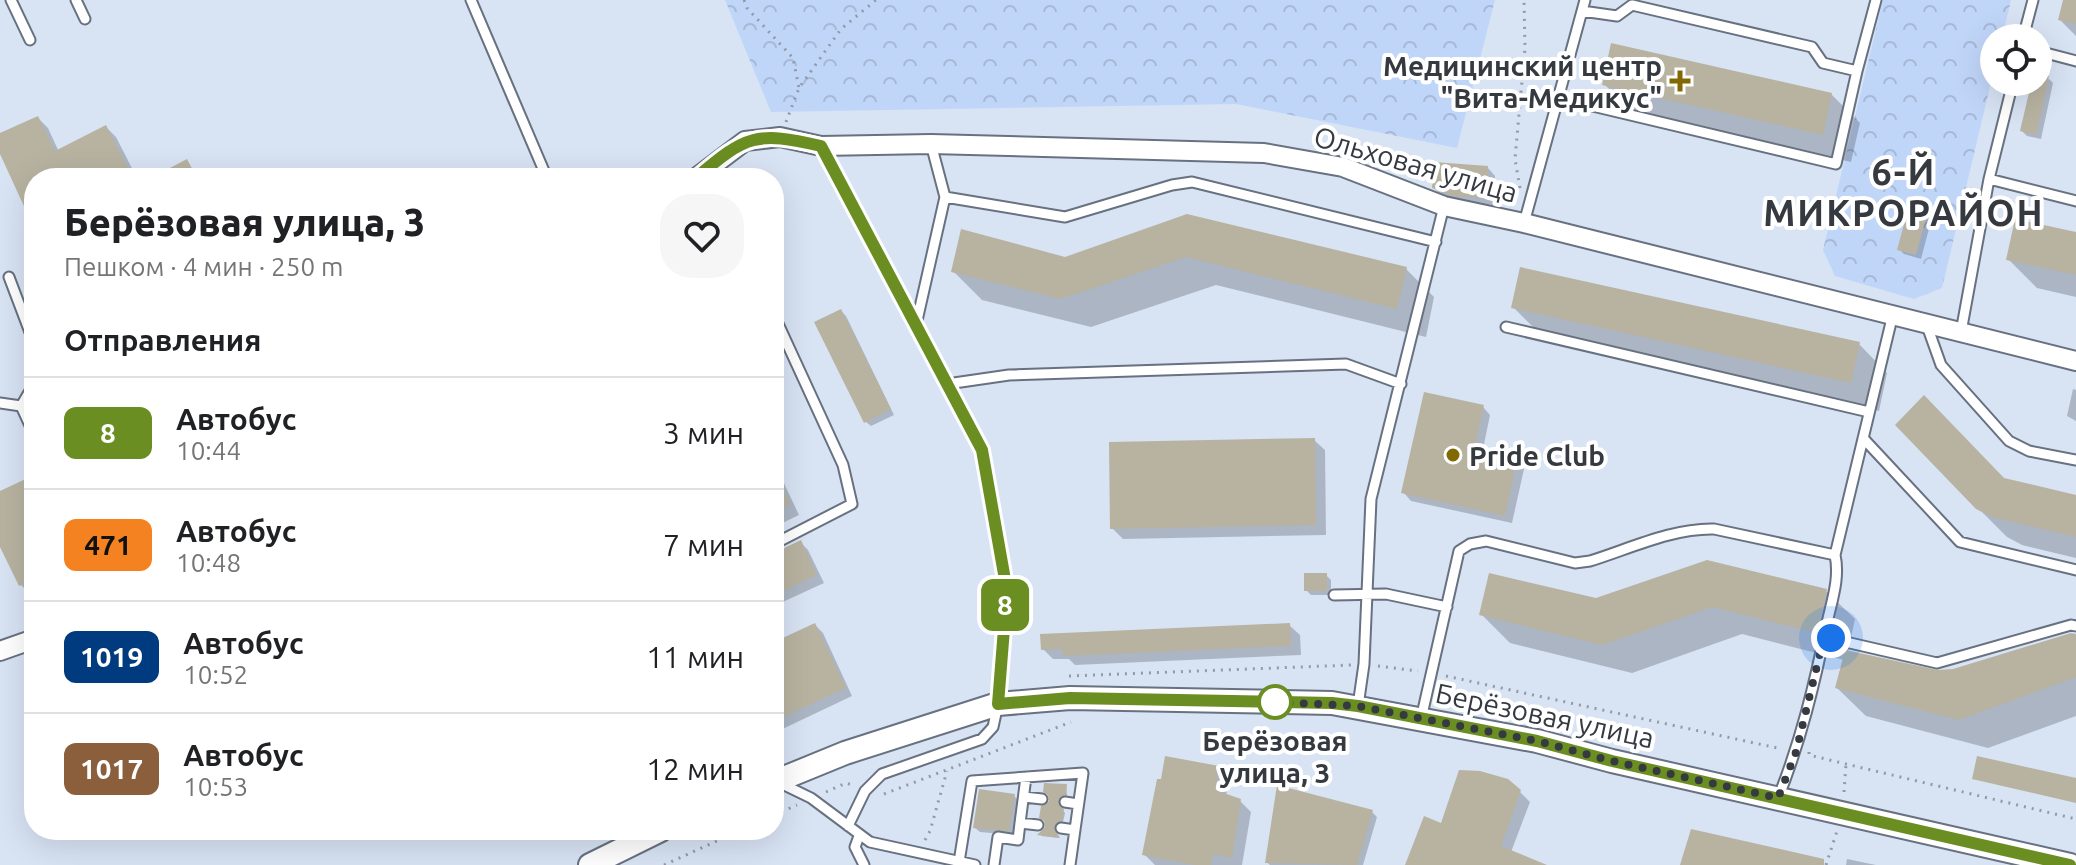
<!DOCTYPE html>
<html lang="ru">
<meta charset="utf-8">
<style>
body{margin:0;font-family:Ubuntu,sans-serif;background:#f6f6f6;color:#202124;height:100vh;display:flex;flex-direction:column;font-size:30px;white-space:nowrap}
*{box-sizing:border-box;margin:0}
p{font-size:26px;color:#757577}
.icon{flex:none;width:44px;height:44px;fill:none;stroke:currentColor;stroke-width:2;stroke-linecap:round;stroke-linejoin:round}
.map{position:relative;flex:1;overflow:hidden}
.side{position:absolute;left:24px;top:168px;width:760px;height:672px;display:flex;flex-direction:column;background:#fff;border-radius:32px;box-shadow:0 8px 32px #0002}
.side>*{flex:none}
.badge{padding:0 16px;border-radius:12px;font-size:28px;line-height:52px}
.controls{position:absolute;left:1980px;top:24px;display:grid;gap:16px}
.controls a{display:grid;place-items:center;width:72px;height:72px;border-radius:50%;background:#fff;box-shadow:0 8px 32px #0002;font-size:40px}
.you{position:absolute;width:40px;height:40px;margin:-20px;border:6px solid #fff;border-radius:50%;background:#1a73e8;box-shadow:0 0 0 12px #1a73e833}
.map>.badge{position:absolute;translate:-50% -50%;box-shadow:0 0 0 4px #fff}
h2{padding:0 40px;font-size:30px;line-height:72px}
.round{display:grid;place-items:center;flex:none;width:84px;height:84px;border-radius:32px;background:#f6f6f6}
.headline{display:flex;align-items:center;justify-content:space-between;height:136px;padding:0 40px}
h1{font-size:38px;font-weight:800;line-height:60px}
ul{padding:0;list-style:none}
li{display:flex;align-items:center;gap:24px;height:112px;padding:0 40px;border-top:2px solid #e0e0e0}
li div{flex:1}
li b{display:block;font-size:30px}
li em{font-style:normal}
li .badge{min-width:88px;font-weight:700;text-align:center}
.map>svg:first-child{display:block}
.forest{fill:url(#forest-crowns)}
.shadow{fill:#0003}
.building{fill:#b8b3a1}
.lines{fill:none;stroke-linecap:round;stroke-linejoin:round}
.service-casing{stroke:#677180;stroke-width:13}
.minor-casing{stroke:#677180;stroke-width:22}
.tertiary-casing{stroke:#677180;stroke-width:26}
.path{stroke:#929aa6;stroke-width:3;stroke-dasharray:2 6;stroke-linecap:butt}
.service{stroke:#fff;stroke-width:9}
.minor{stroke:#fff;stroke-width:18}
.tertiary{stroke:#fff;stroke-width:22}
.line-casing{stroke:#fff;stroke-width:18}
.line{stroke:#6b8e23;stroke-width:12}
.walk{stroke:#353940;stroke-width:8;stroke-dasharray:0 14.4}
.poi-dot{fill:#816a03;stroke:#fff;stroke-width:3}
.stop-dot{fill:#fff;stroke:#6b8e23;stroke-width:4}
.labels{text-anchor:middle;dominant-baseline:central;stroke-width:8;stroke-linejoin:round;paint-order:stroke}
.poi-label{font-size:28px;font-weight:bold;fill:#353940;stroke:#fff;text-anchor:end}
.street-label{font-size:28px;fill:#353940;stroke:#fff}
.stop-label{font-size:28px;font-weight:bold;fill:#353940;stroke:#fff}
.district-label{font-size:36px;font-weight:bold;letter-spacing:2px;fill:#353940;stroke:#fff}
</style>
<div class="map">
<svg width="2076" height="865" viewBox="0 0 2076 865">
<defs>
<pattern id="forest-crowns" width="20" height="18" patternUnits="userSpaceOnUse" patternTransform="scale(2)"><rect width="20" height="18" fill="#c0d6f9"/><path d="M2 6a3 3 0 1 1 6 0M12 15a3 3 0 1 1 6 0" fill="none" stroke="#a6b8d6"/></pattern>
</defs>
<rect width="100%" height="100%" fill="#d8e3f4"/>
<path class="forest" d="M725,0H1495L1457,148L1236,104L771,112Z
M1883,0H2011L2002,38H1994V70L1942,288L1914,299L1835,276L1823,250Z"/>
<path class="shadow" d="M2065,0H2076V36L2060,20Z
M2049,79L2053,83L2041,139L2027,136L2022,131L2033,86Z
M1604,84L1831,94L1860,123L1851,162L1633,113Z
M38,118L48,128L59,152L106,127L116,137L137,178H34V219L0,150V136Z
M1488,168L1495,176L1493,205L1462,203L1442,196L1434,188Z
M1929,205L1934,210L1921,259L1904,254L1899,249Z
M1187,216L1406,269L1434,297L1426,337L1216,285L1091,327L982,300L953,271L1065,259Z
M2076,234V297L2037,288L2008,259Z
M1513,307L1859,344L1887,373L1879,411L1542,336Z
M841,311L846,316L894,415L871,426L866,422Z
M2073,389L2076,390V421L2067,416Z
M1483,407L1490,415L1482,454L1516,461L1524,469L1512,523L1411,501L1404,493Z
M1314,440L1325,450L1326,535L1123,539L1112,528Z
M774,462L799,515L774,527Z
M34,477V594L31,595L21,585L0,542V493Z
M2005,480L2076,497V558L2022,545L2007,537L1978,508Z
M800,542L808,550L824,583L774,606V555Z
M1326,575L1331,580V595H1311L1306,590Z
M1826,591L1855,619L1848,652L1938,672L1954,670L2076,636V716L1988,748L1866,716L1837,688L1844,660L1742,634L1632,673L1510,643L1481,614L1596,600Z
M815,625L823,633L852,696L774,733V644Z
M1289,625L1300,635L1301,655L1075,665L1069,659H1053L1043,649Z
M1218,768L1229,779L1226,796L1240,801L1251,812L1242,865H1155L1144,854Z
M1066,786L1067,796L1061,798L1058,805L1065,813L1063,822L1057,824L1054,831L1059,838L1041,836L1047,827L1046,821L1041,817Z
M1520,792L1530,802L1511,852L1544,865H1407L1443,826Z
M1014,796L1019,801L1013,835L980,832L975,828Z
M1372,812L1377,817L1363,865H1270L1267,862Z
M1847,859L1876,865H1846Z"/>
<path class="building" d="M2063,0H2076V24L2058,20Z
M1611,43L1832,93L1823,135L1602,85Z
M2049,76L2036,135L2020,131L2031,84Z
M38,116L55,151L106,125L133,178H34V228L0,154V133Z
M187,159L197,178H151Z
M1434,162L1488,166L1486,198L1453,196L1432,188Z
M1911,198L1930,203L1916,255L1897,250Z
M1187,214L1407,267L1397,309L1186,257L1061,299L951,272L961,229L1065,257Z
M2015,219L2076,232V275L2006,260Z
M1520,267L1860,342L1851,383L1511,308Z
M841,309L891,409L864,423L814,322Z
M1424,392L1484,405L1474,450L1517,459L1505,516L1401,493Z
M1924,395L2004,478L2076,495V537L1992,517L1976,509L1895,425Z
M1315,438L1316,525L1110,529L1109,442Z
M774,470L790,504L774,512Z
M34,475V579L19,586L0,547V491Z
M801,540L817,575L774,595V553Z
M1707,560L1827,589L1817,633L1712,607L1602,645L1479,615L1489,573L1596,598Z
M1304,573H1327V591H1304Z
M815,623L846,688L774,721V642Z
M1290,623L1291,646L1063,656V649L1041,650L1040,634Z
M2071,633L2076,634V677L1959,720L1835,688L1845,650L1938,670L1953,669Z
M1165,756L1219,766L1215,790L1241,799L1232,858L1213,854L1211,865H1195L1142,855L1157,779H1161Z
M1977,756L2076,778V803L1972,779Z
M1459,770L1480,771L1508,779L1521,790L1501,846L1547,865H1405L1424,816L1441,823Z
M1044,783L1067,784L1066,795L1060,797L1058,802L1064,809L1062,821L1056,823L1054,828L1060,838L1037,835L1045,827L1044,821L1039,818L1041,806L1049,801L1048,795L1043,792Z
M1277,785L1373,810L1357,865L1265,863Z
M979,789L1015,794L1009,831L973,828Z
M1691,829L1824,859V865H1680Z"/>
<g class="lines">
<defs>
<path id="service" d="M11,0L30,40
M76,0L85,19
M471,0L547,178
M1582,11L1617,16L1632,5L1812,47L1823,63L1857,71L1876,0
M2023,38L2033,0
M2038,51L2076,61
M1559,98L1836,164L1857,71
M931,144L945,197L1065,217L1172,185L1192,182L1436,242
M821,146L982,450L1007,591L998,704L993,727L982,739L882,774L865,791L848,826
M1989,179L2013,82
M1524,223L1585,0
M9,277L34,343
M774,315L843,465L852,504L774,544
M1926,323L1941,365L2009,441L2029,451L2076,460
M916,325L945,197
M1506,327L1869,412
M1961,332L1989,179L2076,201
M34,384L21,406L34,401
M947,384L1009,375L1346,364L1401,384
M0,403L21,406L34,434
M1863,438L1960,542L2076,570
M1835,555L1893,314
M1334,595L1386,594L1447,607
M1824,637L1937,663L2071,625L2076,626
M1358,706L1364,664L1371,499L1444,206
M1421,719L1459,551L1470,544L1486,541L1575,563L1590,561C1629,549 1672,528 1714,529L1835,555C1840,578 1832,600 1827,623C1815,682 1801,741 1778,798
M780,783L811,798L870,842L975,865
M1024,797L1042,799
M1065,802L1078,804
M1020,823L1026,777
M1061,828L1075,830
M859,836L855,847L864,865
M959,862L972,781L1083,773L1070,865
M994,865L998,837L1018,840L1020,823L1038,825"/>
<path id="minor" d="M696,178L745,141L780,137L821,146L931,144L1264,153L1343,167L1444,206L1524,223L2076,361
M0,651L34,639"/>
<path id="tertiary" d="M774,782L845,753L998,704L1070,698L1332,703L1537,741L1612,761L2070,865
M590,865L661,830"/>
</defs>
<use href="#service" class="service-casing"/>
<use href="#minor" class="minor-casing"/>
<use href="#tertiary" class="tertiary-casing"/>
<path class="path" d="M744,0L747,8L793,58L799,88
M786,122L799,88L841,29L876,0
M1520,188L1515,159L1525,48L1524,0
M1378,666L1418,671
M1069,676L1351,665
M1446,676L1782,749
M1809,752V755L1846,764L2076,819
M826,792L846,783L852,785
M1844,792L1846,764
M884,794L1071,722
M774,815L797,805
M925,840L930,831L947,771
M664,865L741,830
M1826,865L1837,831"/>
<use href="#service" class="service"/>
<use href="#minor" class="minor"/>
<use href="#tertiary" class="tertiary"/>
</g>
<g class="lines">
<defs>
<path id="line" d="M696,178C746,135 756,131 821,146L982,450L1007,591L998,704L1070,698L1332,703L1358,706L1537,741L1612,761L2070,865"/>
</defs>
<use href="#line" class="line-casing"/>
<use href="#line" class="line"/>
<path class="walk" d="M1275,702L1358,706L1537,741L1612,761L1778,798L1796,752L1824,637L1831,638"/>
</g>
<g class="poi-dot">
<path d="M1676 69h8v8h8v8h-8v8h-8v-8h-8v-8h8z"/>
<circle cx="1453" cy="455" r="8"/>
</g>
<circle class="stop-dot" cx="1275" cy="702" r="16"/>
<g class="labels">
<g class="poi-label">
<text x="1662" y="65">Медицинский центр<tspan x="1662" dy="32">"Вита-Медикус"</tspan></text>
<text x="1469" y="455" text-anchor="start">Pride Club</text>
</g>
<g class="street-label">
<text transform="translate(1416 164) rotate(16)">Ольховая улица</text>
<text transform="translate(1545 715) rotate(12)">Берёзовая улица</text>
</g>
<g class="stop-label">
<text x="1275" y="740">Берёзовая<tspan x="1275" dy="32">улица, 3</tspan></text>
</g>
<g class="district-label">
<text x="1904" y="171">6-Й<tspan x="1904" dy="41">МИКРОРАЙОН</tspan></text>
</g>
</g>
</svg>
<div class="controls">
<a><svg class="icon" aria-label="locate" viewBox="0 0 24 24"><circle cx="12" cy="12" r="6"/><path d="M12 2v4M12 18v4M2 12h4M18 12h4"/></svg></a>
</div>
<div class="you" style="left:1831px;top:638px"></div>
<b class="badge" style="left:1005px;top:605px;background:#6b8e23;color:#fff">8</b>
<section class="side">
<div class="headline"><div><h1>Берёзовая улица, 3</h1><p>Пешком · 4 мин · 250 m</p></div><a class="round"><svg class="icon" aria-label="heart" viewBox="0 0 24 24"><path d="M12 20l-8-8c-3-5 5-10 8-4 3-6 11-1 8 4z"/></svg></a></div>
<h2>Отправления</h2>
<ul>
<li><span class="badge" style="background:#6b8e23;color:#fff">8</span><div><b>Автобус</b><p>10:44</p></div><em>3 мин</em></li>
<li><span class="badge" style="background:#f58220;color:#111">471</span><div><b>Автобус</b><p>10:48</p></div><em>7 мин</em></li>
<li><span class="badge" style="background:#003b80;color:#fff">1019</span><div><b>Автобус</b><p>10:52</p></div><em>11 мин</em></li>
<li><span class="badge" style="background:#8b5e3c;color:#fff">1017</span><div><b>Автобус</b><p>10:53</p></div><em>12 мин</em></li>
</ul>
</section>
</div>
